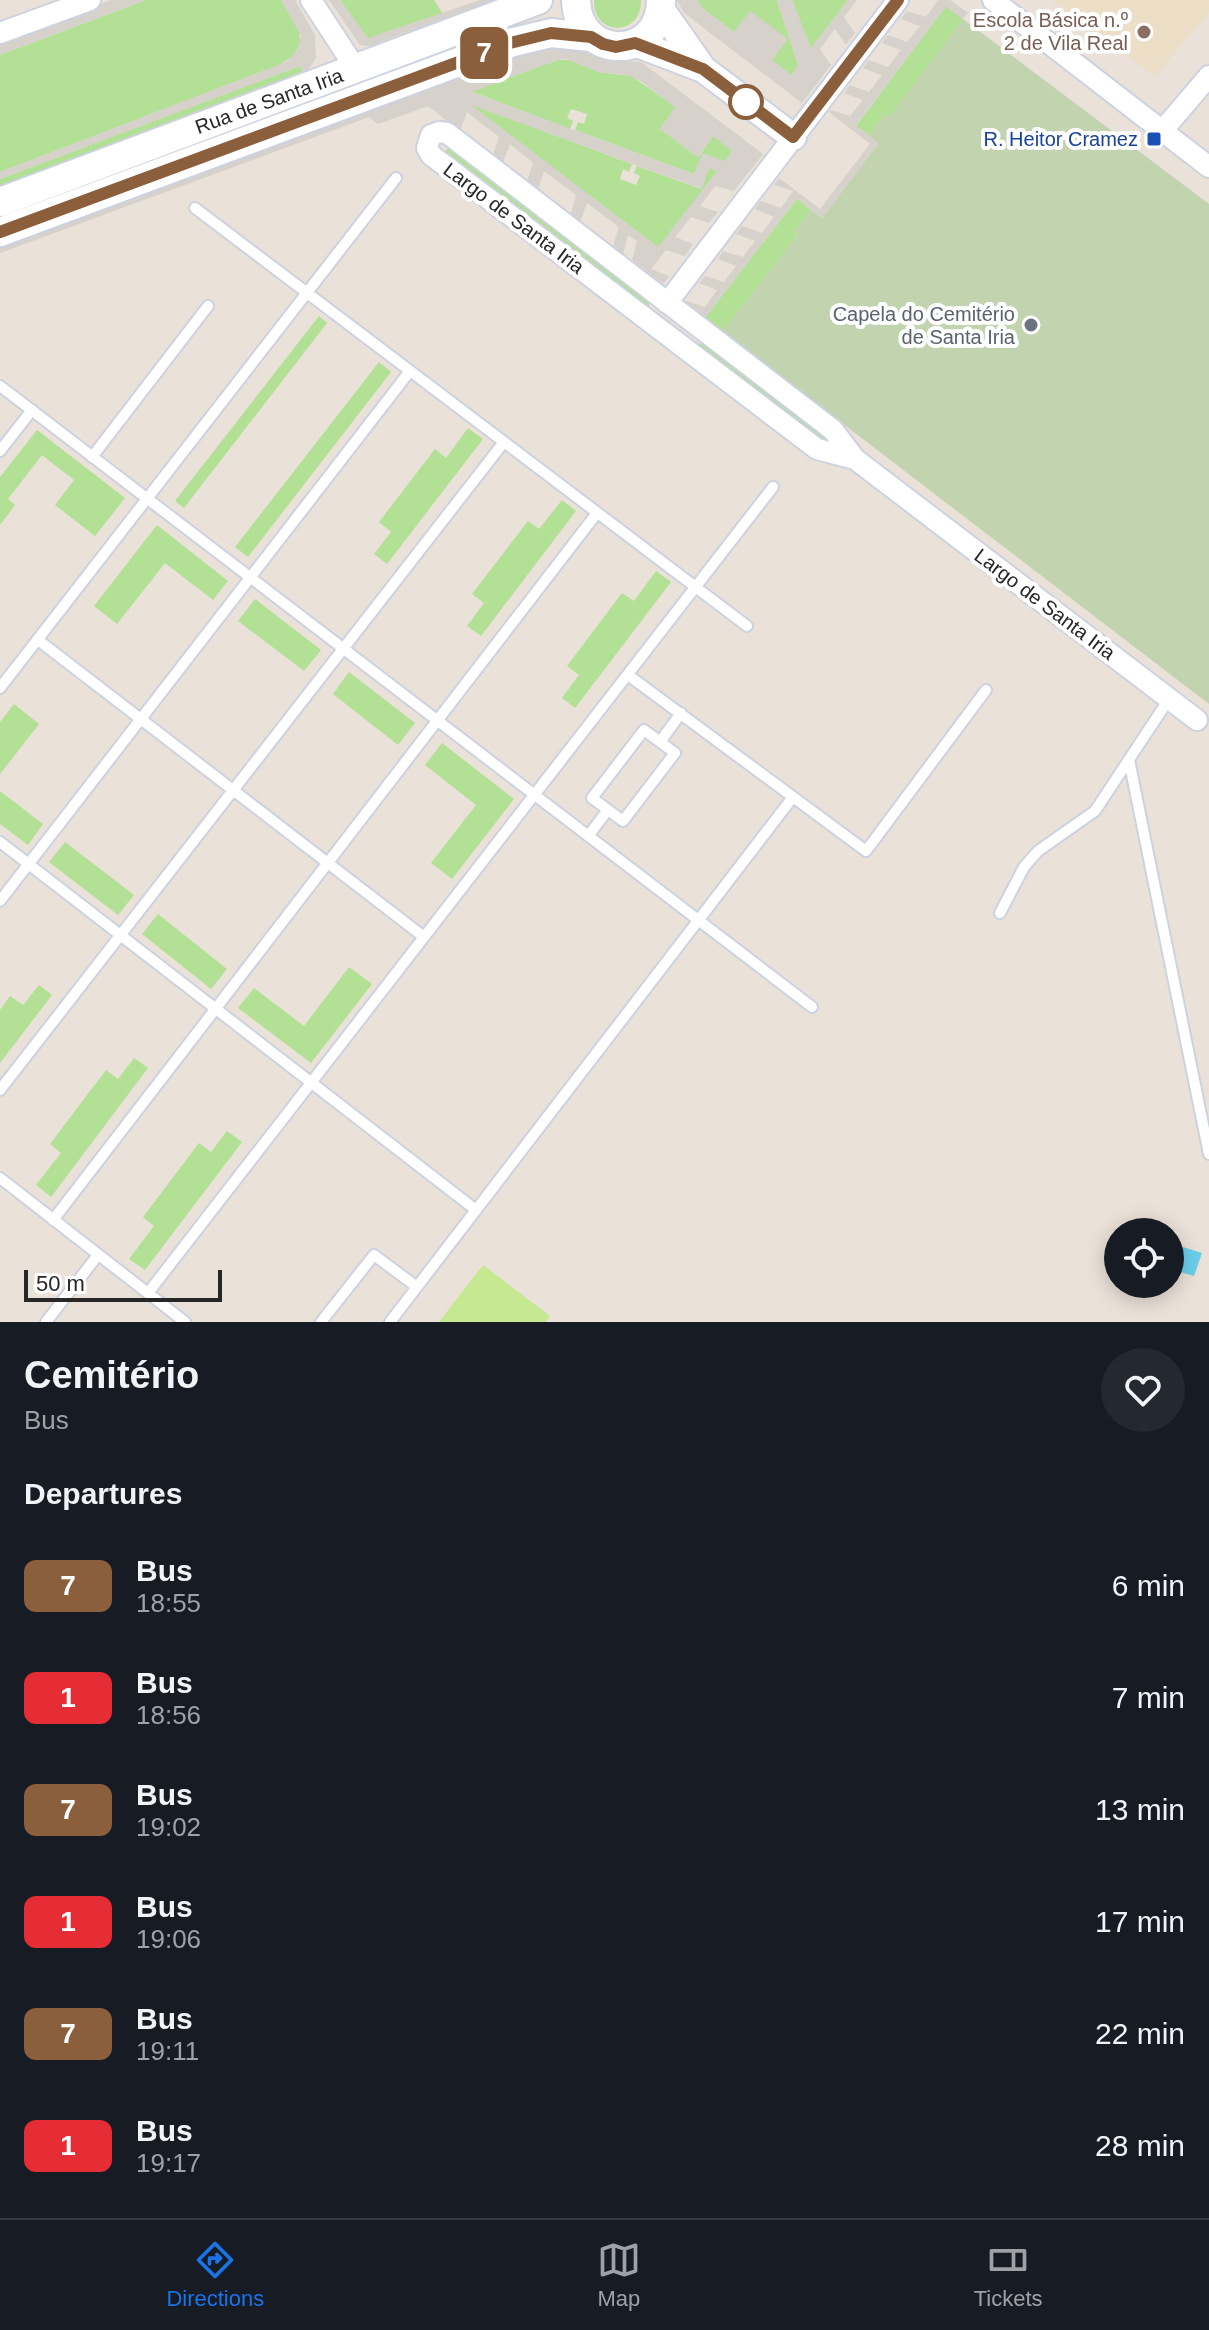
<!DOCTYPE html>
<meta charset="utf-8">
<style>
body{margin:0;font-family:Helvetica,sans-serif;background:#242831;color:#f1f3f6;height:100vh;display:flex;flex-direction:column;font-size:30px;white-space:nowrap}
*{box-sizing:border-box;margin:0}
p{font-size:26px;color:#9ea1a6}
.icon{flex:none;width:44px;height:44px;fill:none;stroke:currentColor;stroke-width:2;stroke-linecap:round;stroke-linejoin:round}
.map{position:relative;height:1322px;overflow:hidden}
.sheet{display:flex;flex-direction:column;background:#171b24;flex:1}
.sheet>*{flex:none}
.badge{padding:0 16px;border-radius:12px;font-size:28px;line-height:52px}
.controls{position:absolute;left:1104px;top:1218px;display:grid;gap:16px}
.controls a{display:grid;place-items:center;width:80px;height:80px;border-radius:50%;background:#171b24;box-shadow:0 4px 20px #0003;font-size:40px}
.scale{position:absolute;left:24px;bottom:20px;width:198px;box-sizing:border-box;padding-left:8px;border:4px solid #272727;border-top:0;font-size:22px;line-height:28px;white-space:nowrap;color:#272727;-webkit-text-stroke:6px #fff;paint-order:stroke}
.map>.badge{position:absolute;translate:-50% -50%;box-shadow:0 0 0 4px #fff}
h2{padding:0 24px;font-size:30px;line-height:72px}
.round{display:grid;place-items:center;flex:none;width:84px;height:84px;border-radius:42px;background:#242831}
.overview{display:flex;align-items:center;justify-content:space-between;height:136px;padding:0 24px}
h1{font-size:38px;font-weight:600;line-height:60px}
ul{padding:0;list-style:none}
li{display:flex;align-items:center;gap:24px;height:112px;padding:0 24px}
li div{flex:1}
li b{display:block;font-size:30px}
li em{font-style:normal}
li .badge{min-width:88px;font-weight:700;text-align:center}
.dock{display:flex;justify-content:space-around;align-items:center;height:112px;border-top:2px solid #363941;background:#171b24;font-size:22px;color:#9ea1a6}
.dock a{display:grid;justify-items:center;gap:4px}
.dock .selected{color:#1a73e8}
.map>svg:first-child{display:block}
.education{fill:#ecdec7}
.green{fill:#b2e094}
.cemetery{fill:#c2d3af}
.pitch{fill:#c6e890}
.plaza{fill:#d6d1cb;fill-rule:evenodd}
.water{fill:#6bcfec}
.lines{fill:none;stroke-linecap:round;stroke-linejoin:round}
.service-casing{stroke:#cdd2e0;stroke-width:14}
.minor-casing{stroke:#cdd2e0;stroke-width:24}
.tertiary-casing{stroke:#cdd2e0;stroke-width:30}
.secondary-casing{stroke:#cdd2e0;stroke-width:32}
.service{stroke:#fff;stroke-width:10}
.minor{stroke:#fff;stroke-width:20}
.tertiary{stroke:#fff;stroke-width:26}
.secondary{stroke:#fff;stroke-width:28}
.line-casing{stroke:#fff;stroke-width:18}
.line{stroke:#8b5e3c;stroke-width:12}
.education-dot{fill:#8d6e63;stroke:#fff;stroke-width:3}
.stop-dot{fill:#fff;stroke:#8b5e3c;stroke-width:4}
.transit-dot{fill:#1a4fb4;stroke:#fff;stroke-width:3}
.worship-dot{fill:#6b7280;stroke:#fff;stroke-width:3}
.labels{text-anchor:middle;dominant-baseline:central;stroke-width:8;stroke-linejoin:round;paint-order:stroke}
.education-label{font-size:20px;fill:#785e54;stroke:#fff;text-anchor:end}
.street-label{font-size:20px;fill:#272727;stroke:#fff}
.transit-label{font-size:20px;fill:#164399;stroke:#fff;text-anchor:end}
.worship-label{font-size:20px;fill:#5b616d;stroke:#fff;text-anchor:end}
</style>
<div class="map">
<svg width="1209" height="1322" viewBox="0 0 1209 1322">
<rect width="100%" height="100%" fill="#eae1d8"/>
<path class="education" d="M1052,0H1209V12L1155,76Z"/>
<path class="green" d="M146,0H281L298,28L301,43L293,56L279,65L0,172V55Z
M340,0H434L443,14L368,39Z
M594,0H641C642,37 593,37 594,0Z
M697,0H777L798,65L791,75L771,60L751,11L734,32L701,7Z
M792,0H848L811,49Z
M946,6L963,19L889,118L884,115L869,136L856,126Z
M558,60H571L599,72L631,76L676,107L660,129L698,157L713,136L733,151L725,161L694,174L575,130L578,122L584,124L587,114L571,109L567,118L573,121L570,129L470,91Z
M300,66L303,72L0,186V179Z
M468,103L632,164L629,172L623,169L620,179L636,185L640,176L634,173L637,166L701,189L709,168L717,171L659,248Z
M449,147L649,301V311L444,153Z
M797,199L811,210L795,231L798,234L723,332L704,319Z
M319,316L327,323L184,508L175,501Z
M693,343L705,344L827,436L823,442Z
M379,362L391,372L248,557L235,547Z
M468,428L483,439L387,564L374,554L391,532L379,522L435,449L446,458Z
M37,430L125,498L95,536L55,505L74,480L42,455L8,499L15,505L0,525V477Z
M562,500L576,511L481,636L467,626L484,603L472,594L528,521L539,529Z
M157,525L228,581L213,600L165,563L117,624L94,606Z
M656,571L671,582L575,708L562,698L579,675L567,666L622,593L634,601Z
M255,599L321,650L304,671L238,621Z
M349,672L415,723L398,745L333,694Z
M14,704L39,724L0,774V722Z
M442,743L514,799L452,879L431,863L476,805L425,765Z
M0,791L43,824L28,845L0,824Z
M65,842L134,895L118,915L49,862Z
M158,914L227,969L211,989L142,934Z
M349,967L372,984L311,1063L238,1008L254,988L304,1026Z
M39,985L52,995L0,1063V1010L10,996L23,1005Z
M134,1058L148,1068L51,1197L36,1185L61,1153L50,1144L106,1070L118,1079Z
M227,1131L242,1142L145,1270L129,1259L154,1226L143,1217L199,1143L211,1152Z"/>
<path class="cemetery" d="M963,19L1209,204V704L723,332L798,234L795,231L811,210L822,218L878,144L869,136L884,115L889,117Z"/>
<path class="pitch" d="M483,1265L550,1316L546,1322H439Z"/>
<path class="plaza" d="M111,0H146L0,55V41Z
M281,0H295L315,35L316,58L307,71L303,72L300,66L0,179V172L286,62L298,50L301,36Z
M329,0H340L368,38L480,0H496L379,42L380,48L360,45Z
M677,0H697L701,7L734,32L750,11L788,39L772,60L791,75L798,65L777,0H792L811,48L848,0H857L844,17L855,33L846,45L835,29L820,49L831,65L802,103L684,13Z
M938,0H950L968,13L963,19L946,7L856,125L879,143L822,218L797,199L704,319L684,303L686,301L705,307L717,290L699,283L705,276L724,282L736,266L718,259L723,251L743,257L755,241L736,234L742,226L762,233L774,217L755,209L761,201L781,208L793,191L774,185L779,178L820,209L870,144L829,112L831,110L850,116L863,100L844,93L850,85L869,92L882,75L863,68L869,60L888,67L901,50L882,43L888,35L907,42L920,26L901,19L907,11L926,17Z
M569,43L607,59L641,62L763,154L734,191L715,186L700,206L718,212L709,223L691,217L675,237L693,244L685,256L666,250L651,269L669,276L663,284L632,260L637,241L628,235L623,254L613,246L619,227L587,203L580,222L571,214L576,195L544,171L538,189L527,182L533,163L510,144L503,163L493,155L499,137L467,112L460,131L428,106L378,124L369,117L0,253V245L541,45ZM567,59L598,72L627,75L642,82L675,107L660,129L697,157L713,136L732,151L725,161L702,153L694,174L471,92L558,60ZM471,105L702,189L709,168L717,171L658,247Z"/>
<path class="water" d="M1170,1243L1202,1253L1194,1276L1170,1269Z"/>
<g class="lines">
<defs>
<path id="service" d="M195,208L747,626
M0,386L812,1007
M0,451L32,410
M92,457L208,306
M38,640L424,937
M628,675L866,851L986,690
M0,688L396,178
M644,730L675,753L623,821L592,798Z
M660,742L681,713
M1129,760L1209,1154
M588,836L608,810
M0,842L476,1210
M0,901L410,371
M1000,913L1024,867L1038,851L1095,811L1169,699
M0,1090L504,442
M0,1178L185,1322
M53,1220L597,513
M148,1293L773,487
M46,1322L98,1255
M321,1322L374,1255L417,1287
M390,1322L793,797"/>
<path id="minor" d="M311,0L356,69
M993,0L1209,167
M0,33L90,0
M1163,130L1209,76
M667,303L898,0
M855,459L817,449L431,155L427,148L431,135L439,132L447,133L833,430L855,459L1197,720"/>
<path id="tertiary" d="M661,9L703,69
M635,43L703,69L793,137"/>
<path id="secondary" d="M576,0C578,62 661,61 661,0
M0,202L538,0
M0,232L510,43L551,33L591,37"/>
</defs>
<use href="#service" class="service-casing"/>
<use href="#minor" class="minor-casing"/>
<use href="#tertiary" class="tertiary-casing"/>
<use href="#secondary" class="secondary-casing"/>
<use href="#service" class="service"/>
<use href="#minor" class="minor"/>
<use href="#tertiary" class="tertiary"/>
<use href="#secondary" class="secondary"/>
</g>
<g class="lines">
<defs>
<path id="line" d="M0,232L510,43L551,33L591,37L603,44L616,47L635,43L703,69L793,137L898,0"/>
</defs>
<use href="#line" class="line-casing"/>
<use href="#line" class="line"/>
</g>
<circle class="education-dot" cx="1144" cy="32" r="8"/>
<circle class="stop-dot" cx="746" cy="102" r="16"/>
<rect class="transit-dot" x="1146" y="131" width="16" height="16" rx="4"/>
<circle class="worship-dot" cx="1031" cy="325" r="8"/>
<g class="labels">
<g class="education-label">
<text x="1128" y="20">Escola Básica n.º<tspan x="1128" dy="23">2 de Vila Real</tspan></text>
</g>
<g class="street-label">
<text transform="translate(269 101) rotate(-20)">Rua de Santa Iria</text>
<text transform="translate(514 218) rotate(37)">Largo de Santa Iria</text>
<text transform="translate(1045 604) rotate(37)">Largo de Santa Iria</text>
</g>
<g class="transit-label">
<text x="1138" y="139">R. Heitor Cramez</text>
</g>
<g class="worship-label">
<text x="1015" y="314">Capela do Cemitério<tspan x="1015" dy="23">de Santa Iria</tspan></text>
</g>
</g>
</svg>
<div class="controls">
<a><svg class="icon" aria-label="locate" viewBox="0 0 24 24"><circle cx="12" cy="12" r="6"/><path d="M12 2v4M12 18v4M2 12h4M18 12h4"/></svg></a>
</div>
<div class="scale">50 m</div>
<b class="badge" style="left:484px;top:53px;background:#8b5e3c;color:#fff">7</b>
</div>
<section class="sheet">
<div class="overview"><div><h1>Cemitério</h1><p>Bus</p></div><a class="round"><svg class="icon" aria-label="heart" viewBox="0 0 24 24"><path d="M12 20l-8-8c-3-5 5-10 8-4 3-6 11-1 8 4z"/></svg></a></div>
<h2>Departures</h2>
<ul>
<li><span class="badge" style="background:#8b5e3c;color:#fff">7</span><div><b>Bus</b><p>18:55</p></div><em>6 min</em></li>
<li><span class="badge" style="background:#e62c34;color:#fff">1</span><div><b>Bus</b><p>18:56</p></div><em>7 min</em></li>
<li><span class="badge" style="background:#8b5e3c;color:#fff">7</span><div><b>Bus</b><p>19:02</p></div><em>13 min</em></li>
<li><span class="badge" style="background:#e62c34;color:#fff">1</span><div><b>Bus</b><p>19:06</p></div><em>17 min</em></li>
<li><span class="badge" style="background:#8b5e3c;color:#fff">7</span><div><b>Bus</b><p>19:11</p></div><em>22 min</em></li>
<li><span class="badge" style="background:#e62c34;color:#fff">1</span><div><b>Bus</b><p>19:17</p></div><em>28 min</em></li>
</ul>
</section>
<nav class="dock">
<a class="selected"><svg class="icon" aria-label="directions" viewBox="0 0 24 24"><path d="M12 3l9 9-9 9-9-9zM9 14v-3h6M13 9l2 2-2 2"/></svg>Directions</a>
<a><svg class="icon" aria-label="map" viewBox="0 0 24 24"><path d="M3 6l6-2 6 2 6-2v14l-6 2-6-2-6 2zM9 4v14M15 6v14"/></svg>Map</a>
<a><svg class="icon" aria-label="tickets" viewBox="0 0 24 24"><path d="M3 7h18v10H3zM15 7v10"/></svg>Tickets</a>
</nav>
